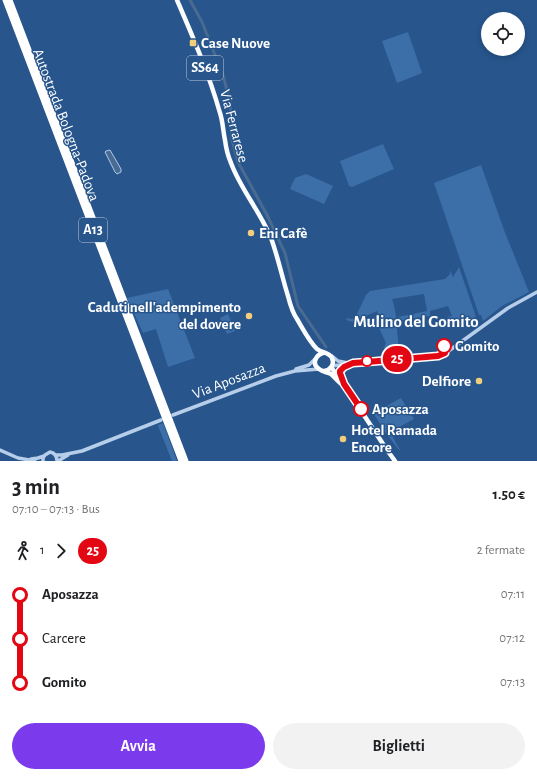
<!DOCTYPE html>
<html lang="it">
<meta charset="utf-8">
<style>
body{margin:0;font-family:"Alegreya Sans",sans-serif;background:#f2f2f2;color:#202124;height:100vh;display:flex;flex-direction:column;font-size:15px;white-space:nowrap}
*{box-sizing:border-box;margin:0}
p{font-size:13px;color:#757577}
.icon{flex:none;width:22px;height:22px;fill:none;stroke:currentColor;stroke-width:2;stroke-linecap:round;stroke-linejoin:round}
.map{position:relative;height:461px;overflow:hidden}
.details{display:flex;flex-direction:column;background:#fff;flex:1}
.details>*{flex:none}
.badge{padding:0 8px;border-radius:13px;font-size:14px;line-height:26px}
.controls{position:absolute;left:481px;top:12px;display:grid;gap:8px}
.controls a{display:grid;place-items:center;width:44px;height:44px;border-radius:50%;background:#fff;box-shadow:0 2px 6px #0003;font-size:20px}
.map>.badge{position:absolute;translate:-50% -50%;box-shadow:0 0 0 2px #fff}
.legs{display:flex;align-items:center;gap:6px;height:44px;padding:0 12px;font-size:13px}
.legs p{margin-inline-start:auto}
.headline{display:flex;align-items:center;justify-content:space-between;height:68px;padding:0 12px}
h1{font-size:22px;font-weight:600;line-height:30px}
.primary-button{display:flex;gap:8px;margin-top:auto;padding:8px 12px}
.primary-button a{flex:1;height:46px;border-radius:24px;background:#7c3aed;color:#fff;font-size:16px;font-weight:600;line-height:46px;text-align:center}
.primary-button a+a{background:#f2f2f2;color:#202124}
ul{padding:0 12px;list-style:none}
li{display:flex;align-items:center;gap:14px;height:44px;font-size:15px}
li i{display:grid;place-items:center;width:6px;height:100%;margin:0 5px;background:currentColor}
li i::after{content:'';width:10px;height:10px;margin:-5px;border:3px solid;border-radius:50%;background:#fff}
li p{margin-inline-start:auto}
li:first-child i{background:linear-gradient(#0000 50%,currentColor 0)}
li:last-child i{background:linear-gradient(currentColor 50%,#0000 0)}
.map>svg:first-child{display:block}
.green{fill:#3c6fa8}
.water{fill:#4a6b91;stroke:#abc9ea}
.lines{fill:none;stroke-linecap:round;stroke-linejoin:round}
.canal{stroke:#4a6b91;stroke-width:3}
.minor{stroke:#b6ceea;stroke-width:3.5}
.major{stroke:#fafcfe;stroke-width:4.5}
.highway{stroke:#fff;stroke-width:5}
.line-1-casing{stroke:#fff;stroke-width:9}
.line-1{stroke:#e30613;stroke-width:6}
.poi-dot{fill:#f2ce7c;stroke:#27558c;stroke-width:1.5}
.stop-1-dot{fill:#fff;stroke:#e30613;stroke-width:2}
.labels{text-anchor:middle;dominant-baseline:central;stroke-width:3;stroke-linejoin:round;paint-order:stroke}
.shield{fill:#27558c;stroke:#beccdc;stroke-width:1}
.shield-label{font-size:14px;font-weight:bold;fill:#fff}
.poi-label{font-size:15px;font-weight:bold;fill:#fff;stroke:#27558c;text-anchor:start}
.street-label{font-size:15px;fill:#fff;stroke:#27558c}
.stop-label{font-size:15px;font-weight:bold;fill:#fff;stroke:#27558c;text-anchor:start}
.quarter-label{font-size:17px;font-weight:bold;fill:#fff;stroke:#27558c}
</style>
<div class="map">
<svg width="537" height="461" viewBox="0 0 537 461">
<rect width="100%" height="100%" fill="#27558c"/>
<path class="green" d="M408,32L422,73L397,83L382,41Z
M383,144L394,169L352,187L349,186L340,161Z
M481,165L504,230L529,292L502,306L483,321L481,315H479L434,183Z
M306,174L333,186L324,204L290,189L295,178Z
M459,267L476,317L474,318V320L457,327L456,324L450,326L447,317L452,316L448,306L430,311V316L399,321L398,317L427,311L424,294L392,299L394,305L396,317L399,352L396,356L392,357L384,349L385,345L386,343L379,328L381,326L377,311L353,322L349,321L346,320L347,318L351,319L355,318L366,295L370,291L445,279L450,274V270L453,277Z
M168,289L195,358L168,367L156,329L143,333L127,298Z
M228,314L235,331L227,334L220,318Z
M401,398L414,419L390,432L400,450H399L386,433L373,413Z
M163,423L177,461H172L158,426V425Z"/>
<path class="water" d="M110,150L121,169V172L117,174L115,172L105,152L106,151Z"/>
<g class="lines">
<path class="canal" d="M190,0L202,22L223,75L230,102L232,140L238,162L267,215L285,253L298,306L326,347"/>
<path class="minor" d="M332,356L338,361L348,363
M332,366L367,361L432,357L442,355L450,350L508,308L537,292
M295,371L296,369L309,365L315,359
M342,380L340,372L343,368L346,366
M173,415L276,376L295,371L319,369
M0,450L18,458L35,461
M56,455H62L82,451L161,420
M31,459L38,458L44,456
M43,461V458L45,455L50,452C55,453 57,456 57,461
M58,461L68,455"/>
<path class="major" d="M177,0C193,37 209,74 220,113C223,122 223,131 225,140C226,148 228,156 231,163C241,190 260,211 271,238C278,257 282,277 288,296C290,304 292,312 297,319C303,329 309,341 317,349C322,353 329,352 332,358C335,365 330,370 324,371
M323,353C316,355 311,364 319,369C323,372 327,372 331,374C334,377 337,380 340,383
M331,367L340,379L387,450L395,461"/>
<path class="highway" d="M5,0L181,461
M10,0L186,461"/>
</g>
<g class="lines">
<defs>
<path id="line-1" d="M361,409L344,384L340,373V371L344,367L353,363L367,362L438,356L445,353L444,346"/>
</defs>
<use href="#line-1" class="line-1-casing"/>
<use href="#line-1" class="line-1"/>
</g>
<g class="poi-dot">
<rect x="189" y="39" width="8" height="8" rx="2"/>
<circle cx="251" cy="233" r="4"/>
<circle cx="249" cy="316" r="4"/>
<circle cx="479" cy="381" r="4"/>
<circle cx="343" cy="439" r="4"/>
</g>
<g class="stop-1-dot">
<circle cx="444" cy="346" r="7"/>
<circle cx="367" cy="361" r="5"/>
<circle cx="361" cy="409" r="7"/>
</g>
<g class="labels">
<g class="shield">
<rect x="187" y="56" width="36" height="24" rx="3"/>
<rect x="79" y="218" width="28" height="24" rx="3"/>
</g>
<g class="shield-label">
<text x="205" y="68">SS64</text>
<text x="93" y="230">A13</text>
</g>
<g class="poi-label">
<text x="201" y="43">Case Nuove</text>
<text x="259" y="233">Eni Cafè</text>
<text x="241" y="307" text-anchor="end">Caduti nell'adempimento<tspan x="241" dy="17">del dovere</tspan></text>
<text x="471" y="381" text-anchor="end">Delfiore</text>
<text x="351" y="430">Hotel Ramada<tspan x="351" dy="17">Encore</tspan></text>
</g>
<g class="street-label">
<text transform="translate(66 125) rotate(69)">Autostrada Bologna-Padova</text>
<text transform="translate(234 126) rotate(75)">Via Ferrarese</text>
<text transform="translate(229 381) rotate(-21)">Via Aposazza</text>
</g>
<g class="stop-label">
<text x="455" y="346">Gomito</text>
<text x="372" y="409">Aposazza</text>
</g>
<g class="quarter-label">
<text x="416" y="321">Mulino del Gomito</text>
</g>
</g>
</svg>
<div class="controls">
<a><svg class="icon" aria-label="locate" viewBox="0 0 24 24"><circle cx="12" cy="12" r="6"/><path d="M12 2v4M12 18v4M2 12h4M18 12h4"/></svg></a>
</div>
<b class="badge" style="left:397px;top:359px;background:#e30613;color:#fff">25</b>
</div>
<section class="details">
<div class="headline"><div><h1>3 min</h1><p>07:10 – 07:13 · Bus</p></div><b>1.50 €</b></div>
<div class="legs"><svg class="icon" aria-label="walk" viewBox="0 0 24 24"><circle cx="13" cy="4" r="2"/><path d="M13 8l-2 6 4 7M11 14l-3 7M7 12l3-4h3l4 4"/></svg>1<svg class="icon" aria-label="forward" viewBox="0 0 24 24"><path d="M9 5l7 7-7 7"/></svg><b class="badge" style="background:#e30613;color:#fff">25</b><p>2 fermate</p></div>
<ul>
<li><i style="color:#e30613"></i><b>Aposazza</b><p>07:11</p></li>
<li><i style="color:#e30613"></i><span>Carcere</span><p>07:12</p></li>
<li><i style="color:#e30613"></i><b>Gomito</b><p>07:13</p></li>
</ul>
<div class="primary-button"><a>Avvia</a><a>Biglietti</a></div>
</section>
